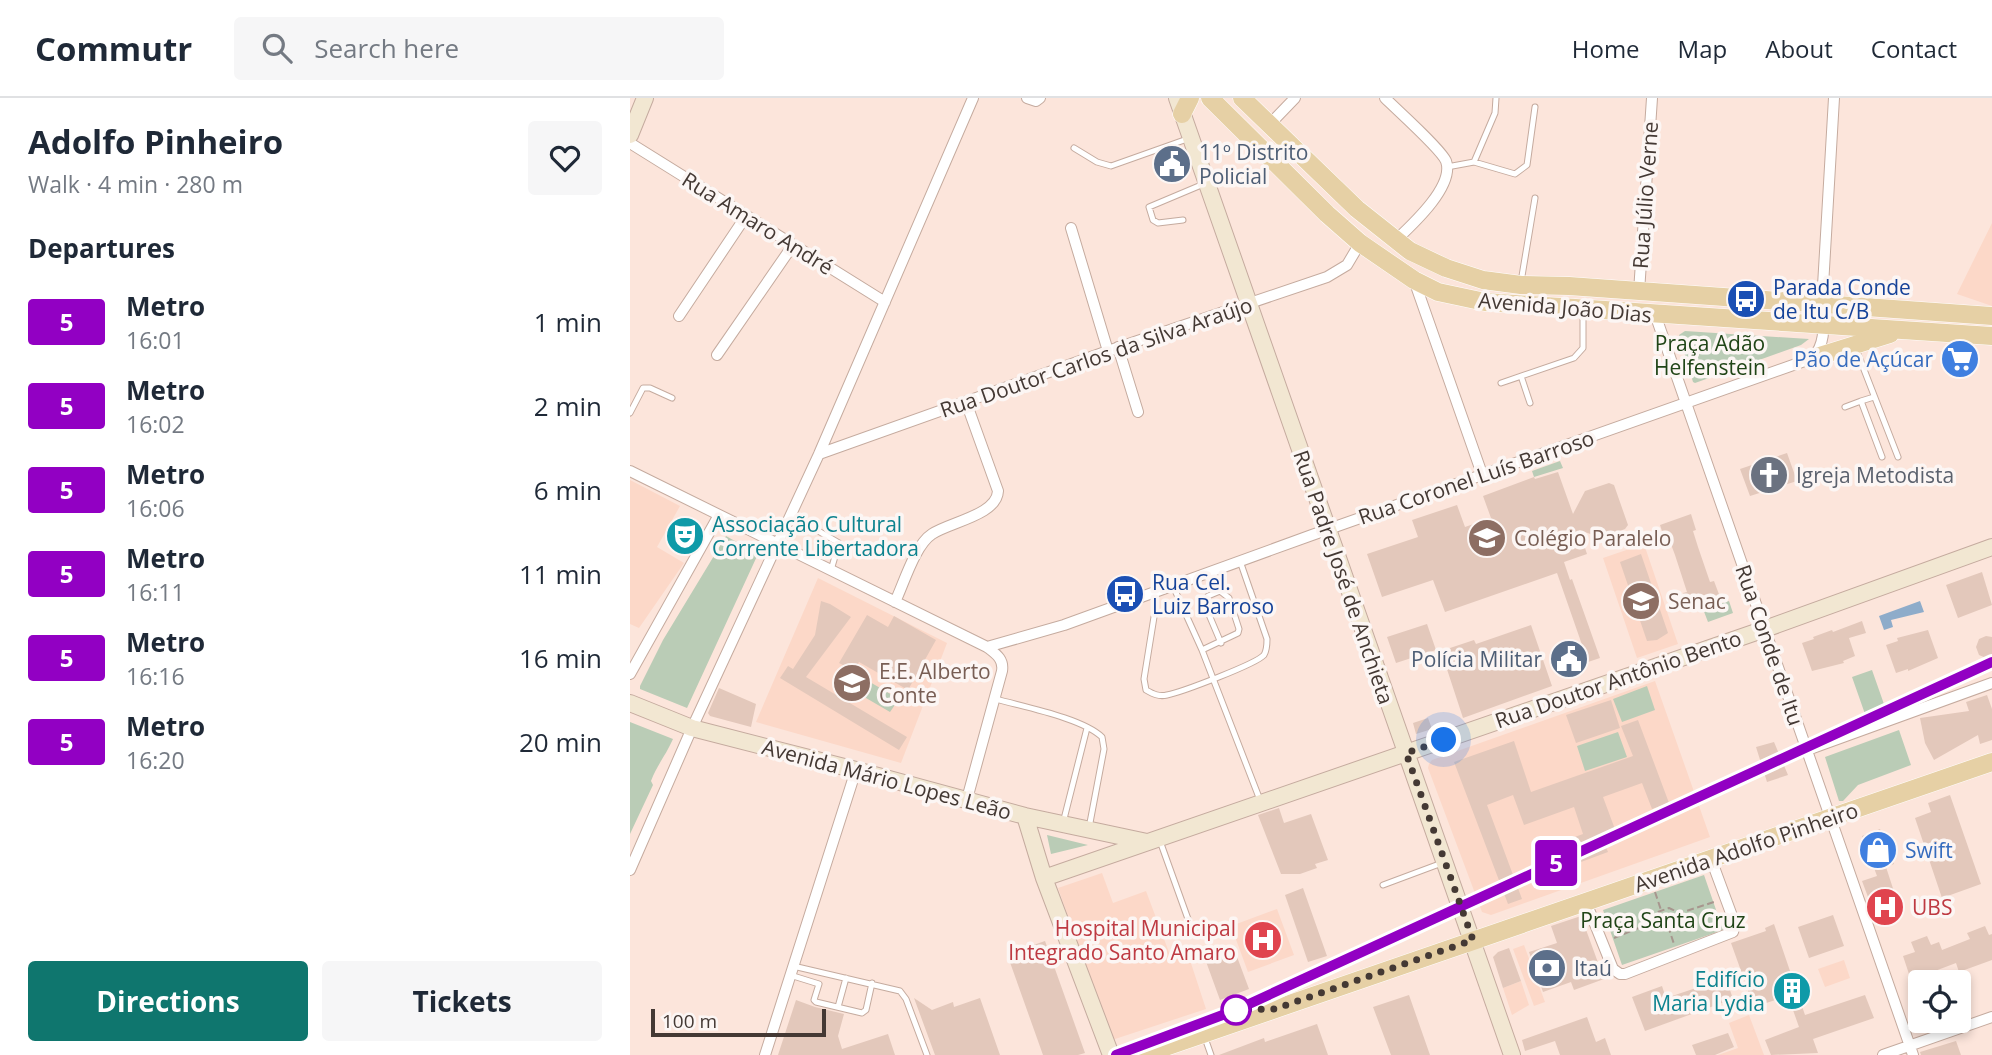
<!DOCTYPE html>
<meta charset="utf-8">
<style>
body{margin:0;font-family:"Open Sans",sans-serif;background:#f6f6f7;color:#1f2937;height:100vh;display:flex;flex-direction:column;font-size:26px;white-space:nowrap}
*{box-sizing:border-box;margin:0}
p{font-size:23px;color:#747a83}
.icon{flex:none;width:38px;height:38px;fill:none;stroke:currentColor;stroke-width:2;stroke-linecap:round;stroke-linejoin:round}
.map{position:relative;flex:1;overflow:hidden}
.sheet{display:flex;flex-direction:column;background:#fff;width:630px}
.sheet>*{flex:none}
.badge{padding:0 14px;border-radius:5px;font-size:24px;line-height:46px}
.tools{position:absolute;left:1278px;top:872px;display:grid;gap:14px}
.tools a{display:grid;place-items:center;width:63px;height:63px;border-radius:7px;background:#fff;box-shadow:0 4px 10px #0003;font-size:35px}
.scale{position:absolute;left:21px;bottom:18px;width:175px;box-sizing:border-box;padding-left:7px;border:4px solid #443934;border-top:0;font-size:19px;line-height:24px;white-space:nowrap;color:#443934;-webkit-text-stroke:5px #fcf6f4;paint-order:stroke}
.you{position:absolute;width:35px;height:35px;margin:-18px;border:5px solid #fff;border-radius:50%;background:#1a73e8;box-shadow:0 0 0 10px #1a73e833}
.map>.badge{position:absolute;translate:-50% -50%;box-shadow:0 0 0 4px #fff}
h2{padding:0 28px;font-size:26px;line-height:63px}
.round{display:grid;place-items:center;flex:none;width:74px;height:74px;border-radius:7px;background:#f6f6f7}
.head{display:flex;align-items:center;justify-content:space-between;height:119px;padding:0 28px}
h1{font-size:33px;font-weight:700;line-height:52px}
.button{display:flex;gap:14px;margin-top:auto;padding:14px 28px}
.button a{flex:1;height:80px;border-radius:7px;background:#0f766e;color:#fff;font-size:28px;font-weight:700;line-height:80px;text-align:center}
.button a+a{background:#f6f6f7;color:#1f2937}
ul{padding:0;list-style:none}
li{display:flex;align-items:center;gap:21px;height:84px;padding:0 28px}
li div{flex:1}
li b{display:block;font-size:26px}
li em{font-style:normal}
li .badge{min-width:77px;font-weight:700;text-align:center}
header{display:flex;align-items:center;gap:42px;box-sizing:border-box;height:98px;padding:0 35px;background:#fff;border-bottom:2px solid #e0e1e3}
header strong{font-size:33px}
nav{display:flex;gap:38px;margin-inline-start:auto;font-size:24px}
.search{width:490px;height:63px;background:#f6f6f7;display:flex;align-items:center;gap:18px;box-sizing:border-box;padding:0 24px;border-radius:7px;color:#747a83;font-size:26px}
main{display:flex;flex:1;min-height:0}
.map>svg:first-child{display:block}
.built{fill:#fcd8c8}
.green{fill:#baccb6}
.water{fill:#8eacca}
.building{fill:#e3c8bb}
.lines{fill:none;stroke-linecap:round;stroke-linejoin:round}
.lane-casing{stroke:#c5ab9f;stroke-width:7}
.street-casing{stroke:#c5ab9f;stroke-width:12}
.secondary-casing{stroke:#c5ab9f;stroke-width:18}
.primary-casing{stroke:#fff;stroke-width:19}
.path{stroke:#a7968e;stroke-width:2;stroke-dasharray:7 3.5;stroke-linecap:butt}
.lane{stroke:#fff;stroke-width:5}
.street{stroke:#fff;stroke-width:10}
.secondary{stroke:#f2e7d2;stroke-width:16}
.primary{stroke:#e6d0a5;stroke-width:18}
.line-casing{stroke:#fff;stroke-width:16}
.line{stroke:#9200c3;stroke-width:10}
.walk{stroke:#443934;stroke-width:7;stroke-dasharray:0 12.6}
.stop-dot{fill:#fff;stroke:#9200c3;stroke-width:3.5}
.labels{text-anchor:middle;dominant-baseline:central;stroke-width:7;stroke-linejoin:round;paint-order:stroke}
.service-label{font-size:21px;fill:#4e5e75;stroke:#fcf6f4;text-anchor:start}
.street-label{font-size:21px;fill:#443934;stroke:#fcf6f4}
.transit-label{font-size:21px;fill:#164399;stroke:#fcf6f4;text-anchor:start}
.park-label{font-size:21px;fill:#204517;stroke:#fcf6f4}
.shop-label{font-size:21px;fill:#366cbe;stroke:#fcf6f4;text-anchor:end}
.worship-label{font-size:21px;fill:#5b616d;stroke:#fcf6f4;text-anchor:start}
.culture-label{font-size:21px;fill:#0d838f;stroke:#fcf6f4;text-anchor:start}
.education-label{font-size:21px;fill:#785e54;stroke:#fcf6f4;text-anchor:start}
.health-label{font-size:21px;fill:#be3a42;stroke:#fcf6f4;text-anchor:start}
</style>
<header>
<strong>Commutr</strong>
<div class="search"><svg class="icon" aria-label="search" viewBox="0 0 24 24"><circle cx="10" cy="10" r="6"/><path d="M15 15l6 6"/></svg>Search here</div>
<nav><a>Home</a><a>Map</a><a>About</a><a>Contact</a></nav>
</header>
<main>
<section class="sheet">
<div class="head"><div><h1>Adolfo Pinheiro</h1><p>Walk · 4 min · 280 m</p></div><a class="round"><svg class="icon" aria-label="heart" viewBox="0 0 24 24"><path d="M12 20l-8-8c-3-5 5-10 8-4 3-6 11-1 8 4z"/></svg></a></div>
<h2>Departures</h2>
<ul>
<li><span class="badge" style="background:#9200c3;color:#fff">5</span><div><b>Metro</b><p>16:01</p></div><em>1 min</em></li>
<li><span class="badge" style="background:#9200c3;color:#fff">5</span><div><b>Metro</b><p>16:02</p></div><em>2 min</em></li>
<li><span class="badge" style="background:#9200c3;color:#fff">5</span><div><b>Metro</b><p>16:06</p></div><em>6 min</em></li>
<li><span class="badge" style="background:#9200c3;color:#fff">5</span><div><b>Metro</b><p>16:11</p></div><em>11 min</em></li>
<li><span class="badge" style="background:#9200c3;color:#fff">5</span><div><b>Metro</b><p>16:16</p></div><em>16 min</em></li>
<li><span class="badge" style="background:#9200c3;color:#fff">5</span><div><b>Metro</b><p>16:20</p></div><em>20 min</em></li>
</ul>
<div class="button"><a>Directions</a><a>Tickets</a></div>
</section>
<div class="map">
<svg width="1362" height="957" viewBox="0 0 1362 957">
<rect width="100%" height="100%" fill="#fce5db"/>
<path class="built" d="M1362,125V208L1327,196Z
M0,382L50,408L27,449L54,465L9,530L0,526Z
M1014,446L1048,546L1007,560L973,460Z
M188,480L317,545L271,665L126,624Z
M1025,583L1080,739L861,817L852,814L798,670L799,666L802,662Z
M472,775L483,805L516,793L540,857L557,853L576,911L482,942L428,790Z
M647,811L664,857L618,874L601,828Z
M894,847L915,904L904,908L883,851Z
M1214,862L1220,880L1195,889L1188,871Z
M891,883L899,907L882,917L873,890Z
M1119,917L1134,957H1088L1108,950L1099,925Z"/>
<path class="green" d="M1055,233L1179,241L1171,247L1065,285L1063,284L1049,237Z
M930,363L933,370L904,379L902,373Z
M96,438L128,456L57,610L10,591V588L33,542Z
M1099,503L1103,515L1078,524L1073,511Z
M1242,572L1255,609L1235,616L1222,579Z
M233,580L269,601L260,614L224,593Z
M1017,588L1025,612L992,624L983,601Z
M0,624L43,641C36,657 27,667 21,683L23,687L0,736Z
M1269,632L1281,667L1228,687L1213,703H1209L1195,659Z
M988,634L997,659L955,673L947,648Z
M417,737L458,747L421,756Z
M1074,777L1093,832L992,867L973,812Z"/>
<path class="water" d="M1290,503L1294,514L1261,522L1263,529L1254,532L1249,518Z"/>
<path class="building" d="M1157,355L1167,383L1120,398L1110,371Z
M928,374L943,416L955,393L979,385L984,387L998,427L995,431L972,440L949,432L957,456L934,464L940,482L942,481L970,560L958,564L927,475L815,514L803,482L752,499L737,456L788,439L782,422L827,407L835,429L861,420L853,398L904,379L905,381Z
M1061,416L1066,432L1063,433L1068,449L1080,484L1084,483L1090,499L1058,510L1053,495L1057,494L1045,457L1039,441L1035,442L1030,427Z
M54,419L71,428L55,457L39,448Z
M1011,456L1038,535L1027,542L1017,543L990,464Z
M1352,474L1362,507L1328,520L1316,487Z
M191,503L200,506L221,519L176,579L277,639L269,652L150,580L158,568L163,571L185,537Z
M237,517L258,529L264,518L306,542L278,592L229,564L224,573L209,565Z
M1232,523L1236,535L1219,540L1225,558L1213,563L1214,565L1182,573L1172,545L1184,541L1183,539L1202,532L1203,534Z
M797,526L806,552L766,565L757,539Z
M901,527L922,588L833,620L811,553L844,542L846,546Z
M1298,532L1308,560L1278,573V571L1266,575L1256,547L1268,543L1267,540Z
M1356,538L1362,539V559L1356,560L1349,557L1346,549L1349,541Z
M89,590L126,606L121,629L80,618L78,615Z
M1357,597L1362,611V642L1350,646L1348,637L1304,662L1295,645L1290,620L1339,613L1336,604Z
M981,602L990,630L946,645L936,617Z
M798,620L802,631L786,636L783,625Z
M1008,622L1039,705L1022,711L1012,685L973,699L989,742L975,747L978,754L951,764L942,740L953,736L944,709L894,727L883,697L857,707L892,801L878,806L824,664L884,643L901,694L1003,658L991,628Z
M1144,644L1158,677L1137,684L1126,649Z
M1320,697L1351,786L1312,800L1285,720L1301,714L1298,705Z
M649,710L654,725L681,716L698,762L685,766L687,770L670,776H651L628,717Z
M1250,731L1264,766L1256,769L1271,815L1247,823L1232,783L1247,778L1232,738Z
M673,790L697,858L678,864L655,797Z
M1203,817L1214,848L1179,860L1168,829Z
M951,818L974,881L944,892L941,884L913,894L899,854L927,845L921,828Z
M1144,826L1175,917L1235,897L1244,920L1183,941L1188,955L1141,957L1135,942L1169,929L1158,898L1124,909L1101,845L1136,833L1135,830Z
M1355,828L1359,837L1362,836V862L1329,874L1326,865L1281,882L1273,858L1285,854L1281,844L1297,838L1301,847L1309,844L1312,852L1340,841L1337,835Z
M415,843L455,955L448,957H413L377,856Z
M603,848L619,891L590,902L574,858Z
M879,850L891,883L873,890L863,859L868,854Z
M1096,880L1103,901L1015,933L1002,899L1032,888L1036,900Z
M779,897L800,957H761L743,909Z
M284,900L302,912L323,904L324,909L350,900L370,957H305Z
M166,902L185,909L214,916L208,938L212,951L258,936L265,957H148Z
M957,919L966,944L975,940L981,957H930L925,943L895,953L892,942Z
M687,926L698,957H589L634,940L635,944Z
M1098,935L1104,949L1085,957H1066L1062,947Z
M1326,943L1331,957H1291L1290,954Z"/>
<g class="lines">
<defs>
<path id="lane" d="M444,50L467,64L481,68L560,40
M844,64L865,15L866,0
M817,69L844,64L885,76L897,67L905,9
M553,122L528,125L523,122L519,109L576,85
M891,184L905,100
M1226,251L1268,359
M891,278L900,305
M871,285L944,260L953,250V212
M1244,299L1231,303L1252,359
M1215,309L1231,303
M0,315L13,290H20L42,300
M178,427L209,445L201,472
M543,488L572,552L630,702
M524,519L514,581L516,592C523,596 529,599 537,597C552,594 626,566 634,557C637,552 637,547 637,541L610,463
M572,552L608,535L609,531L599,500L590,493L578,498L574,505L591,545
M366,601C394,609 452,620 472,639L474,651L459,730
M433,725L457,630
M530,743L558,821
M753,787L812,765
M163,868L270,893L276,901L297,957
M160,877L189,886L184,902L186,904L232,915L236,912L242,885
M208,909L216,880
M575,940L581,957"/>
<path id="street" d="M397,0L406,3L410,0
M755,0C767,12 811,51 816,63C825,88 782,127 765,143
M639,27L665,0
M0,45L255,204
M441,130L478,253
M784,182L852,376
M1009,194L1022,0
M1025,216L1283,957
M49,218L116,118
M488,249L508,314
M87,257L163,147
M189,356L478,253L697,179L717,167L730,145
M0,373L357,549C366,556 374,561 372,573L337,701
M265,504C274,485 285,447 302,436C320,424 367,417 368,393L336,304
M357,549L434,527L682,437L1183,260C1197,243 1193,226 1192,205L1204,0
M0,576L89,417
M1177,652L1362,585
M0,772L62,630L189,356L343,0
M956,804L983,871L990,876H995L1103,834L1105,826L1081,761
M135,957L226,672
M1253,957L1362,919"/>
<path id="secondary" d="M547,0L882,957
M0,37L15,0
M0,605L62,630L226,672L395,718L517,744
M395,718L414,780L481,957
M414,780L1135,531L1362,449"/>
<path id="primary" d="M580,0L697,116L730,145L784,182L808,194L855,204L1362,238
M612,0L727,111L780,153L816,170L853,182L891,187L939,188L1362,218
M552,16L560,0
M1183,260L1260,236
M512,957L1362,664"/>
</defs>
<use href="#lane" class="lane-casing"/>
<use href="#street" class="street-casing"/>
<use href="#secondary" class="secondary-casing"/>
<use href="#primary" class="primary-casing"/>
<path class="path" d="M1025,794L1031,812
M1016,827C1031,830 1041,830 1050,816
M1038,828L1044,846
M984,840L1016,827L1025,815L1039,810L1050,815L1084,804"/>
<use href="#lane" class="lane"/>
<use href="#street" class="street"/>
<use href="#secondary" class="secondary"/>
<use href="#primary" class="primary"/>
</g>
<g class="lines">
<defs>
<path id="line" d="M486,957L606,912L1362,564"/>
</defs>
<use href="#line" class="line-casing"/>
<use href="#line" class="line"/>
<path class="walk" d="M606,912L645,911L843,842L776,655L814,642"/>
</g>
<defs>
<symbol id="civic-disc" viewBox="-11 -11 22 22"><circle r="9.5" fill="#5c6f8a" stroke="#fcf6f4"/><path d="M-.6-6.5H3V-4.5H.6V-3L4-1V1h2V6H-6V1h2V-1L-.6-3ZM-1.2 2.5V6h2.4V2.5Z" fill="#fff"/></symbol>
<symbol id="bus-disc" viewBox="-11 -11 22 22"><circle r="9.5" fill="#1a4fb4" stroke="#fcf6f4"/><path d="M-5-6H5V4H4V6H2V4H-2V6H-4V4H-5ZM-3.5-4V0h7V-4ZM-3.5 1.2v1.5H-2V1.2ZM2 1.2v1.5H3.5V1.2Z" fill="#fff"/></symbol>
<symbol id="supermarket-disc" viewBox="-11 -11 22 22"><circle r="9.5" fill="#3f7fe0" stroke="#fcf6f4"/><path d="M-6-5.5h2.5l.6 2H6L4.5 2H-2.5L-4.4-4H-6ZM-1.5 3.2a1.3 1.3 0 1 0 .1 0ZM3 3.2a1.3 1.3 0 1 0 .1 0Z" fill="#fff"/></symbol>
<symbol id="church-disc" viewBox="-11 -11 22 22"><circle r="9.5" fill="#6b7280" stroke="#fcf6f4"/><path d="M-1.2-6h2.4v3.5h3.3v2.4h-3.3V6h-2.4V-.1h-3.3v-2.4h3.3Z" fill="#fff"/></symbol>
<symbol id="theatre-disc" viewBox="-11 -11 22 22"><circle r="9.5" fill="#0f9aa8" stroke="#fcf6f4"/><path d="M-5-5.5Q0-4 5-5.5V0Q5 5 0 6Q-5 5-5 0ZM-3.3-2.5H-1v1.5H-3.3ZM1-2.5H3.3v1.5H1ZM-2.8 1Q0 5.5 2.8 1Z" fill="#fff"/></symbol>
<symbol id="school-disc" viewBox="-11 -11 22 22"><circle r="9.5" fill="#8d6e63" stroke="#fcf6f4"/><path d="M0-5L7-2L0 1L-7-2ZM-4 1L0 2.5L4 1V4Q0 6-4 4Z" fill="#fff"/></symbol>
<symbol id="university-disc" viewBox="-11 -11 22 22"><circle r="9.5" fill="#8d6e63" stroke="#fcf6f4"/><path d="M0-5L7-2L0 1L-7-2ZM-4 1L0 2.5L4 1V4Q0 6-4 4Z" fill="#fff"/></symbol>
<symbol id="shop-disc" viewBox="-11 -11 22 22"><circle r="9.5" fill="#3f7fe0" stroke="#fcf6f4"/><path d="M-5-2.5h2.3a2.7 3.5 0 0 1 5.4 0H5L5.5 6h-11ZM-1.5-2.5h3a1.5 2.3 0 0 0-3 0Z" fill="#fff"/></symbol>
<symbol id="hospital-disc" viewBox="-11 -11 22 22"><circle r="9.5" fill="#e0444e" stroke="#fcf6f4"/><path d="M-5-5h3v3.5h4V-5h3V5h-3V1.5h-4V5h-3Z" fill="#fff"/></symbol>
<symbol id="bank-disc" viewBox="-11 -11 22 22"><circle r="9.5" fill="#5c6f8a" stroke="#fcf6f4"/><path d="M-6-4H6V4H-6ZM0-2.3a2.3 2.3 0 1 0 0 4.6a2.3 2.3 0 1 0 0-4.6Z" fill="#fff"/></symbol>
<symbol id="building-disc" viewBox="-11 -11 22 22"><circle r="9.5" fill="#0f9aa8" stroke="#fcf6f4"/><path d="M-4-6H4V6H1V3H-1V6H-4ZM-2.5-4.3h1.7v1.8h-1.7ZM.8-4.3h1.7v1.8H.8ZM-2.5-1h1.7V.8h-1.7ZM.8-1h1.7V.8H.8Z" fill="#fff"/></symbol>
</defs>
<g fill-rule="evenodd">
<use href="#civic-disc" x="520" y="44" width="44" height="44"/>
<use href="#bus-disc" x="1094" y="179" width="44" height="44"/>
<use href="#supermarket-disc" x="1308" y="239" width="44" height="44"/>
<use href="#church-disc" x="1117" y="355" width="44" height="44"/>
<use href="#theatre-disc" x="33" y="416" width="44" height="44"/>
<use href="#school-disc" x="835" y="418" width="44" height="44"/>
<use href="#bus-disc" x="473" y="474" width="44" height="44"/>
<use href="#university-disc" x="989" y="481" width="44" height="44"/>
<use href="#civic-disc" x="917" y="539" width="44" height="44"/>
<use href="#school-disc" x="200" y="563" width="44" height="44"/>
<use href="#shop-disc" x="1226" y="730" width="44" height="44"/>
<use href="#hospital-disc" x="1233" y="787" width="44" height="44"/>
<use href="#hospital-disc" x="611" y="820" width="44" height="44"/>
<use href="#bank-disc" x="895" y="848" width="44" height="44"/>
<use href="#building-disc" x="1140" y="871" width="44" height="44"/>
</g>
<circle class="stop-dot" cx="606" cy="912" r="14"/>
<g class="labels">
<g class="service-label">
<text x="569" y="54">11º Distrito<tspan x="569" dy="24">Policial</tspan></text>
<text x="912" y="561" text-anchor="end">Polícia Militar</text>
<text x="944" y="870">Itaú</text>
</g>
<g class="street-label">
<text transform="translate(1015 97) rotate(-86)">Rua Júlio Verne</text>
<text transform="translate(128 125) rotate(32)">Rua Amaro André</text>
<text transform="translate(935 209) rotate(5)">Avenida João Dias</text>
<text transform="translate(466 259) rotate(-19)">Rua Doutor Carlos da Silva Araújo</text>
<text transform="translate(846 379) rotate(-19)">Rua Coronel Luís Barroso</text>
<text transform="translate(714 479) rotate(71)">Rua Padre José de Anchieta</text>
<text transform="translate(1140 547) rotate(71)">Rua Conde de Itu</text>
<text transform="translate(988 581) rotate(-19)">Rua Doutor Antônio Bento</text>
<text transform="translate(257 681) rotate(15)">Avenida Mário Lopes Leão</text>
<text transform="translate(1116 749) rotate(-19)">Avenida Adolfo Pinheiro</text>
</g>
<g class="transit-label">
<text x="1143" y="189">Parada Conde<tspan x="1143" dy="24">de Itu C/B</tspan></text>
<text x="522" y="484">Rua Cel.<tspan x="522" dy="24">Luiz Barroso</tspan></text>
</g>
<g class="park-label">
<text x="1080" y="245">Praça Adão<tspan x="1080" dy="24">Helfenstein</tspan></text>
<text x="1033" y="822">Praça Santa Cruz</text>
</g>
<g class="shop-label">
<text x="1303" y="261">Pão de Açúcar</text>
<text x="1275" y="752" text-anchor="start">Swift</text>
</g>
<g class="worship-label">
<text x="1166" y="377">Igreja Metodista</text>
</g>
<g class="culture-label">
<text x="82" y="426">Associação Cultural<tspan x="82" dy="24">Corrente Libertadora</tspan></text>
<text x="1135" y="881" text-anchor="end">Edifício<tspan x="1135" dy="24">Maria Lydia</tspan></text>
</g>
<g class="education-label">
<text x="884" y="440">Colégio Paralelo</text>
<text x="1038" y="503">Senac</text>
<text x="249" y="573">E.E. Alberto<tspan x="249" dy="24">Conte</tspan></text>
</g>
<g class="health-label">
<text x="1282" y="809">UBS</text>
<text x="606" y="830" text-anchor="end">Hospital Municipal<tspan x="606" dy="24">Integrado Santo Amaro</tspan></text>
</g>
</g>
</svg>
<div class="tools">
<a><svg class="icon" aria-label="locate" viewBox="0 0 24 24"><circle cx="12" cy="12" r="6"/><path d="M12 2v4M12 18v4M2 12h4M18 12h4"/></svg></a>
</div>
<div class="scale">100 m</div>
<div class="you" style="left:814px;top:642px"></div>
<b class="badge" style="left:926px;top:765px;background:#9200c3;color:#fff">5</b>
</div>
</main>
